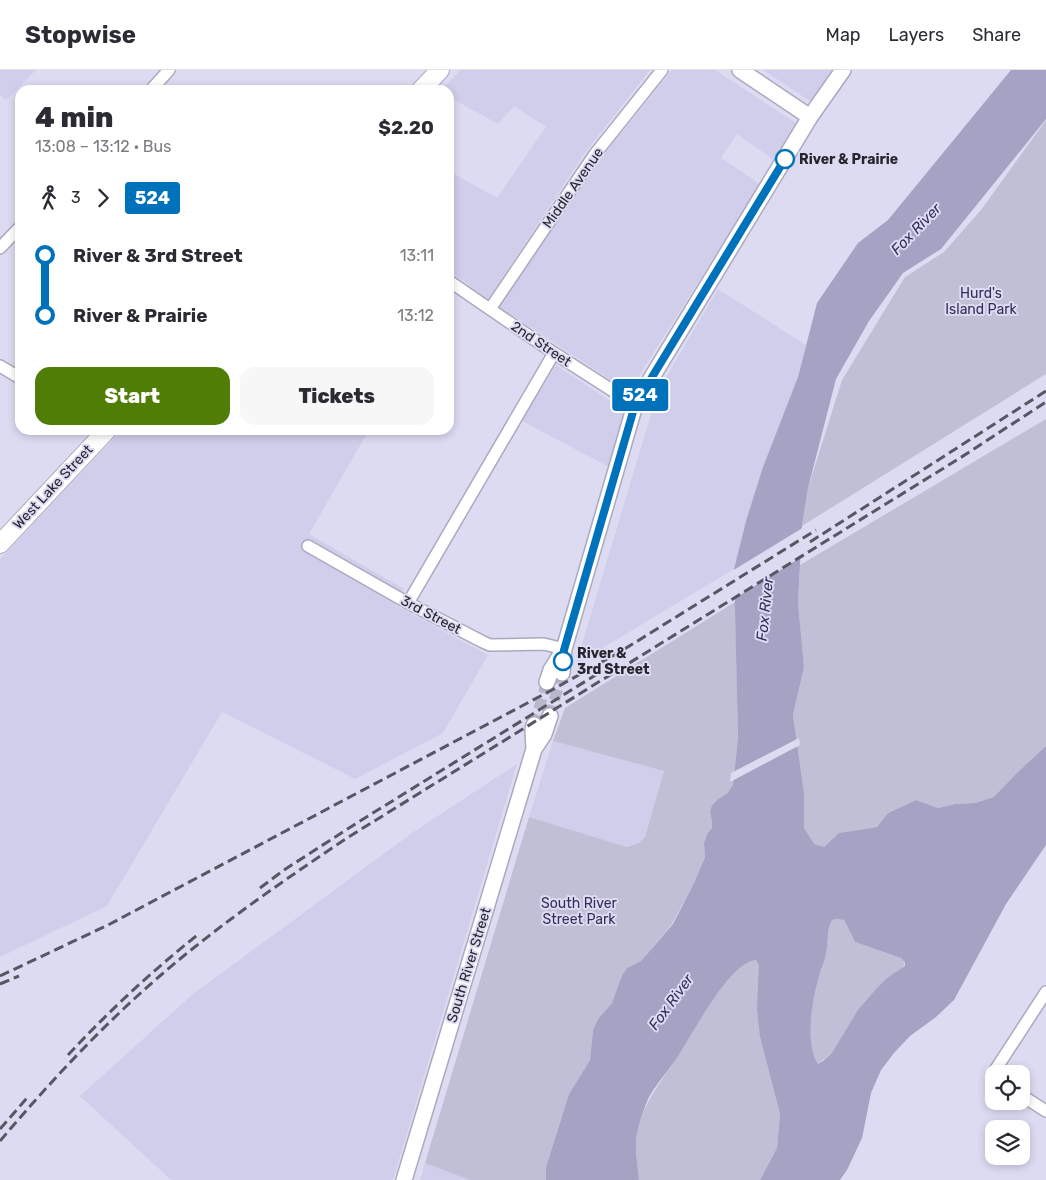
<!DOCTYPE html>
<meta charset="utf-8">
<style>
body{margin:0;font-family:Rubik,sans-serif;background:#f7f7f7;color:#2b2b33;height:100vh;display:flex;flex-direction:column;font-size:19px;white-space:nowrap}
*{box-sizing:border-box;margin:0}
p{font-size:16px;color:#7c7c81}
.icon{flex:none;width:28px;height:28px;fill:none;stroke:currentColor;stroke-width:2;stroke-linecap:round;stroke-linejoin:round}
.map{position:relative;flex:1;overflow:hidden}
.side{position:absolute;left:15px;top:15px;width:439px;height:350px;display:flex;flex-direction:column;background:#fff;border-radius:15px;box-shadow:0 2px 8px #0003}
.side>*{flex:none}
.badge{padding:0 10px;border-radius:4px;font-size:18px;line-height:32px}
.buttons{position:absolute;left:985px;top:995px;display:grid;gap:10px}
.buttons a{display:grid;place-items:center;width:45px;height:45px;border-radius:10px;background:#fff;box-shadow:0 2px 8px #0003;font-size:25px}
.map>.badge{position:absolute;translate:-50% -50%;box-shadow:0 0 0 2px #fff}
.legs{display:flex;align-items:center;gap:8px;height:55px;padding:0 20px;font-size:16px}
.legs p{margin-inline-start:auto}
.summary{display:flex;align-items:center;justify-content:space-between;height:85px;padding:0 20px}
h1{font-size:28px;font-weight:800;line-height:38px}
.action{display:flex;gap:10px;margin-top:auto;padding:10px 20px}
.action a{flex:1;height:58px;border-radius:15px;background:#4f7d05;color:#fff;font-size:20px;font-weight:800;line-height:58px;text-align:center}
.action a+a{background:#f7f7f7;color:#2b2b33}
ul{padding:0 20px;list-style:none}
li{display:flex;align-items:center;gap:18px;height:60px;font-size:19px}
li i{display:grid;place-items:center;width:8px;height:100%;margin:0 6px;background:currentColor}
li i::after{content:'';width:12px;height:12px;margin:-6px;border:4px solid;border-radius:50%;background:#fff}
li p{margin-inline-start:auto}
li:first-child i{background:linear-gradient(#0000 50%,currentColor 0)}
li:last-child i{background:linear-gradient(currentColor 50%,#0000 0)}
header{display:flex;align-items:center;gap:30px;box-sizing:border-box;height:70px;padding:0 25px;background:#fff;border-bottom:1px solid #e1e1e2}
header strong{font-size:24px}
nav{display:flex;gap:28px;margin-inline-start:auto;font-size:18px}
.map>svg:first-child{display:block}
.built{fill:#d0ceea}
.green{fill:#c1bfd5}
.water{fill:#a5a2c3;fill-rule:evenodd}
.pier{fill:#dddbf2}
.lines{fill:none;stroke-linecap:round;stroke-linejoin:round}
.street-tunnel{stroke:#b8b7cb;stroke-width:11;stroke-dasharray:11 5.5;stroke-linecap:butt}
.street-casing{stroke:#aaa9bf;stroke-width:14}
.secondary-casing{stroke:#aaa9bf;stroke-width:18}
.primary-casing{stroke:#aaa9bf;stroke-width:20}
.street{stroke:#fff;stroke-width:11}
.secondary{stroke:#fff;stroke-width:15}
.primary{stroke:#fff;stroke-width:18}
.rail{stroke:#575662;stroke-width:3;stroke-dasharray:10 5;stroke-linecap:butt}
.line-1-casing{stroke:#fff;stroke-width:11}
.line-1{stroke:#0072bc;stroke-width:8}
.stop-1-dot{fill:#fff;stroke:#0072bc;stroke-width:2.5}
.labels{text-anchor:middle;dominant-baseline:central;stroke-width:4;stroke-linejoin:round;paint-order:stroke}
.stop-label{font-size:14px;font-weight:bold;fill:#26252e;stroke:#dddbf2;text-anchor:start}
.street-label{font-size:14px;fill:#26252e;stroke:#dddbf2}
.park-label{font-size:14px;fill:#342d5a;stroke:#dddbf2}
.water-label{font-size:15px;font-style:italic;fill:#342d59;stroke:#dddbf2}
</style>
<header>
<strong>Stopwise</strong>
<nav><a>Map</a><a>Layers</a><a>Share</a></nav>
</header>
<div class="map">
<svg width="1046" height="1110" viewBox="0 0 1046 1110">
<rect width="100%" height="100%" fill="#dddbf2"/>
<path class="built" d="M0,0H36L6,30L0,25Z
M460,0H650L584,84L488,229L449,201V101L497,128L546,57L514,36L498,54L449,27V20H442Z
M672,0H715L796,53L774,90L737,64L721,88L760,114L629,322L498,236L600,89Z
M763,0H837L810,31Z
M718,219L806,275L798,307L763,397L746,451L734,499L576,594L658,321Z
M556,295L625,341L611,398L522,351Z
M122,360H369L309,464L404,519L395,535L488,585L443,663L355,709L222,642L107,836L0,887V489Z
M553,671L664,701L645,768L639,773L627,777L529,747Z
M517,694L393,1110H171L80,1026L193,924L412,763Z
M425,1093L470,1109V1110H420Z"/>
<path class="green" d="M1046,50V304L802,456L808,418L842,310L905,207L944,182L981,140Z
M1046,349V676L1020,700L995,727L975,733L955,734L938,738L916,730L888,743L877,757L839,763L824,777L813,774L804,758V723L793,645L804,597L798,534L800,495Z
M735,532L738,667L733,715L727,725L718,729L712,735L710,741L712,752V758L707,764L704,773L705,787L694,813L672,854L641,891L627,898L622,905L612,933L598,949L593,960L590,990L569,1024L546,1097V1110H470L425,1093L529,747L627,777L639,773L645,767L664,701L553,671L565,638Z
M837,849L844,850L855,872L901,888L905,892C904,901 894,904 887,908L832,983L818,994C804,973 813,926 820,903C822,896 825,890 826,884C829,872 826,861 832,850Z
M750,890H756L759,894L760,967L780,1044L777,1078L760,1110H639C638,1097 634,1077 637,1064C642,1033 663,1010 679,984C698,954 720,909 750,890Z"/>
<path class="water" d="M1011,0H1046V49L941,179L903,203L869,251L836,309L808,418L802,456L798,533L804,597L793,645L804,723V758L814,774L824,777L839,763L877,757L888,743L916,730L938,738L955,734L975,733L994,727L1020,700L1046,676V775L1006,834L954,930L936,947L910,966L894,983L881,1000L871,1023L862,1068L847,1100L840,1110H760L777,1078L780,1044L760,967L757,939L759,895L756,890C730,891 692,965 678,986C669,1000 657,1013 649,1027C644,1038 639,1053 637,1064C634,1076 638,1097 639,1110H546V1097L569,1024L590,990L593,960L598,949L612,933L622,905L627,898L641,891L673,854L694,813L705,787L704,773L707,764L712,758V752L710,741L712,735L718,729L727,724L733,715L738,667L734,499L746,451L763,397L798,307L817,233L858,173L888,150ZM837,849L844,850L855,872L901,888L905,892V896L887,908L877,918L858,940L832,983L823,991L818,994C804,973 813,926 820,903C822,896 825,890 826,884C829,872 826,861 832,850Z"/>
<path class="pier" d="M804,457L803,486L732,530V501Z
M799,668L800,675L730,712L731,703Z"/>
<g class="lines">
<path class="street-tunnel" d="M550,646L562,603
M534,655L547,612"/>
<defs>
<path id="street" d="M151,20L169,0
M0,178L20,157
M449,211L554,283L635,335
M490,239L595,84L662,0
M0,296L20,308
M308,476L408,533L483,572L490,575L544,574L564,579
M408,533L554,283
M994,1007L992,1005L1046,922
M1021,1025L1046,1041"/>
<path id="secondary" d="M740,0L810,47
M562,603L564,579L635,335L810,47L843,0
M547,612L551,600L563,581
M534,655L533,661L534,679
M404,1110L534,679L544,664L550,646"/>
<path id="primary" d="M421,20L440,0
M0,474L107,360"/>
</defs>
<use href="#street" class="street-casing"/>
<use href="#secondary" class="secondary-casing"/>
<use href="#primary" class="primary-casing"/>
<use href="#street" class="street"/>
<use href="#secondary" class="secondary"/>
<use href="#primary" class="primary"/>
<path class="rail" d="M810,472L1046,321
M260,818L284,800L360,751L602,601
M0,906L108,855L552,620L623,580L816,460
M0,914L19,906
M68,985C109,941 153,900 200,863
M0,1059L27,1028
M0,1071C50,1012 103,955 161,905C220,854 283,811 347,768L960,388L1046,332"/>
</g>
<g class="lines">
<defs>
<path id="line-1" d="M563,591L564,580L635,335L785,89"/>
</defs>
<use href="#line-1" class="line-1-casing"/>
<use href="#line-1" class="line-1"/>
</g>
<g class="stop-1-dot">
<circle cx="785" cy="89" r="9"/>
<circle cx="563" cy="591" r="9"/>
</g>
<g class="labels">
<g class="stop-label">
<text x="799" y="89">River &amp; Prairie</text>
<text x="577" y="583">River &amp;<tspan x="577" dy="16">3rd Street</tspan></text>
</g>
<g class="street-label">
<text transform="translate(573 118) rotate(-55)">Middle Avenue</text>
<text transform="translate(541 274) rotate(34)">2nd Street</text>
<text transform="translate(53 417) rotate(-47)">West Lake Street</text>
<text transform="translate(431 545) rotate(28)">3rd Street</text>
<text transform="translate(469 895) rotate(-73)">South River Street</text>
</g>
<g class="park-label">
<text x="981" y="223">Hurd's<tspan x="981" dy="16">Island Park</tspan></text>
<text x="579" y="833">South River<tspan x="579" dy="16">Street Park</tspan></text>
</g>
<g class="water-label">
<text transform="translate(916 159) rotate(-46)">Fox River</text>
<text transform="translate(765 539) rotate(-84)">Fox River</text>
<text transform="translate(671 932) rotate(-54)">Fox River</text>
</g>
</g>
</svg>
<div class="buttons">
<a><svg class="icon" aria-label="locate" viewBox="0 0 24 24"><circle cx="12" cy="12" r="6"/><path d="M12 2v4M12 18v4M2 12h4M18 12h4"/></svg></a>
<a><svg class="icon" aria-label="layers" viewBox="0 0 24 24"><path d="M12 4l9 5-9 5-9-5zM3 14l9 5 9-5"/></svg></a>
</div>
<b class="badge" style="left:640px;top:325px;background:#0072bc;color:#fff">524</b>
<section class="side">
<div class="summary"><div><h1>4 min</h1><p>13:08 – 13:12 · Bus</p></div><b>$2.20</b></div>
<div class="legs"><svg class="icon" aria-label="walk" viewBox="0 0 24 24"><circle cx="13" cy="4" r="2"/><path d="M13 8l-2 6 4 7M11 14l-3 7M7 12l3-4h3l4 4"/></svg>3<svg class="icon" aria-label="forward" viewBox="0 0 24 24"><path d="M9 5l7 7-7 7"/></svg><b class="badge" style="background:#0072bc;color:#fff">524</b></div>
<ul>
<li><i style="color:#0072bc"></i><b>River &amp; 3rd Street</b><p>13:11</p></li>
<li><i style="color:#0072bc"></i><b>River &amp; Prairie</b><p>13:12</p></li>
</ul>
<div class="action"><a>Start</a><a>Tickets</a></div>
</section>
</div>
